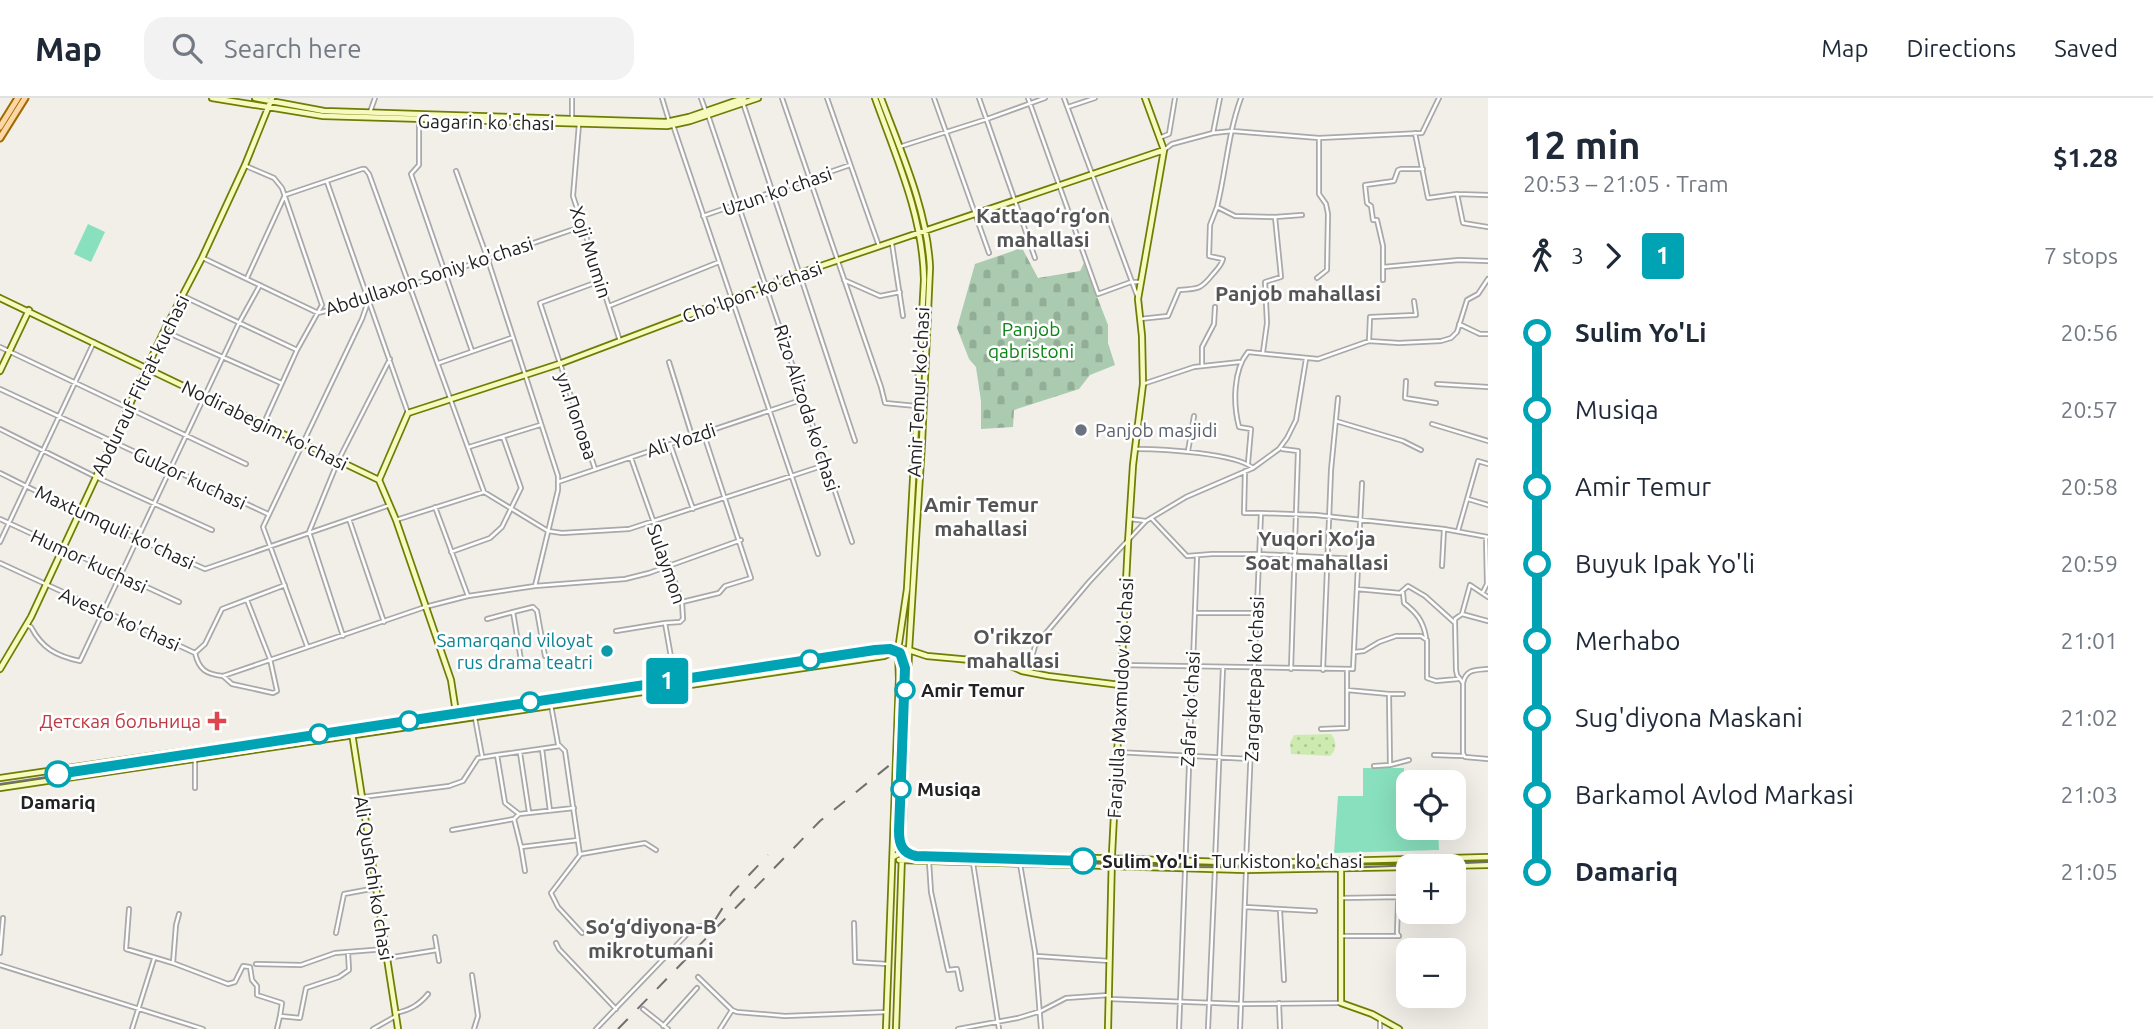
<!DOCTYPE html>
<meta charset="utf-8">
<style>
body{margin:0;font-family:Ubuntu,sans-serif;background:#f2f2f3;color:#1f2937;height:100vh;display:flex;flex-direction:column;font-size:26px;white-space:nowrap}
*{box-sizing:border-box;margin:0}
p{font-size:23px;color:#747a83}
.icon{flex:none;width:38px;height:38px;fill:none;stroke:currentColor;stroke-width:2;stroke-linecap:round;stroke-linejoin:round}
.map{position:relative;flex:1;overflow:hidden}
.sheet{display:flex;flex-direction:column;background:#fff;width:665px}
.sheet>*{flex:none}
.badge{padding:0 14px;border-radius:5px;font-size:24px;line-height:46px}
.tools{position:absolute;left:1396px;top:672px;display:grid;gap:14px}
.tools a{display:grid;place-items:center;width:70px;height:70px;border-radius:14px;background:#fff;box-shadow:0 7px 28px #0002;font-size:35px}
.map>.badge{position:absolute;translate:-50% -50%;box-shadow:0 0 0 4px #fff}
.legs{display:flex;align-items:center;gap:10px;height:77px;padding:0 35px;font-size:23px}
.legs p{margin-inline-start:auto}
.head{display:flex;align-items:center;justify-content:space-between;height:119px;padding:0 35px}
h1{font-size:38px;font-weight:600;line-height:52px}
ul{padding:0 35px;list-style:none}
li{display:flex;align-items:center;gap:24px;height:77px;font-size:26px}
li i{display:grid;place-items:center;width:10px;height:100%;margin:0 9px;background:currentColor}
li i::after{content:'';width:18px;height:18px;margin:-9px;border:5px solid;border-radius:50%;background:#fff}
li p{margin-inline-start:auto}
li:first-child i{background:linear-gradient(#0000 50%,currentColor 0)}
li:last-child i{background:linear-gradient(currentColor 50%,#0000 0)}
header{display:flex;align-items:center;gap:42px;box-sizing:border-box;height:98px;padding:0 35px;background:#fff;border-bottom:2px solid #e0e1e3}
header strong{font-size:33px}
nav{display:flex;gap:38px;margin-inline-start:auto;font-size:24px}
.search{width:490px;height:63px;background:#f2f2f3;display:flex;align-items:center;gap:18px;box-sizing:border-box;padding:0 24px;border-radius:21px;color:#747a83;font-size:26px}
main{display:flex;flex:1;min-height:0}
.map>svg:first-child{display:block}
.grass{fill:url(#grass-dots)}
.cemetery{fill:url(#cemetery-stones)}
.pitch{fill:#88e0be}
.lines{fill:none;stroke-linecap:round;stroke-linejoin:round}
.street-casing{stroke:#a9a9a9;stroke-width:6}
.secondary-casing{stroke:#707d05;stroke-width:8}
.primary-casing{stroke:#a06b00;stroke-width:9}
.street{stroke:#fff;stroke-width:2.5}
.secondary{stroke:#f7fabf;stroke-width:4.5}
.primary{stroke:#fcd6a4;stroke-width:5}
.tram{stroke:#707070;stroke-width:2}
.rail{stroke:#707070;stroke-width:2;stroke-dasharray:14 14;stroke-linecap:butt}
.line-1-casing{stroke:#fff;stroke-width:16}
.line-1{stroke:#00a3b4;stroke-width:10}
.worship-dot{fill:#6b7280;stroke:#fff;stroke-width:2.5}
.culture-dot{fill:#0f9aa8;stroke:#fff;stroke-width:2.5}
.stop-1-dot{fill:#fff;stroke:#00a3b4;stroke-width:3.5}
.health-dot{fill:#e0444e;stroke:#fff;stroke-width:2.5}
.labels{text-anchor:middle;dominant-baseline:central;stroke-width:5;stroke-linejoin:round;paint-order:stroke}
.street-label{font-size:19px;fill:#222;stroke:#fff}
.park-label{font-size:19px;fill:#0c8416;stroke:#fff}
.worship-label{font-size:19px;fill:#5b616d;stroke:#fff;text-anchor:start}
.culture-label{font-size:19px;fill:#0d838f;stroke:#fff;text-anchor:end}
.stop-label{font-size:19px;font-weight:bold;fill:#222;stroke:#fff;text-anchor:start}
.health-label{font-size:19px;fill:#be3a42;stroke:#fff;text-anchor:end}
.neighbourhood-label{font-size:21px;font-weight:bold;fill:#555;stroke:#fff}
</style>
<header>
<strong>Map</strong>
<div class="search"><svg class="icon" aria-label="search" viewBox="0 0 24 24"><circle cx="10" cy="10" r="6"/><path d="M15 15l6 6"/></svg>Search here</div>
<nav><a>Map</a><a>Directions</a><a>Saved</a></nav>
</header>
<main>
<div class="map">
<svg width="1488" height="931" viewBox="0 0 1488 931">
<defs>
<pattern id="grass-dots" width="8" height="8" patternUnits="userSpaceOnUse" patternTransform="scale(1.75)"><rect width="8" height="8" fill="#cdebb0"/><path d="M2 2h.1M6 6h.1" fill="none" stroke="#b0c997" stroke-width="1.8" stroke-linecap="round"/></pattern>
<pattern id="cemetery-stones" width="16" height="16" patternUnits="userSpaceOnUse" patternTransform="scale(1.75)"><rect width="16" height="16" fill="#aacbaf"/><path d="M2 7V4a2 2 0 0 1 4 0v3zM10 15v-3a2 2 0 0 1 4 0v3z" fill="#92ae96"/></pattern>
</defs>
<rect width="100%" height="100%" fill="#f2efe9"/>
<path class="grass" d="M1331,636C1337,643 1337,652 1330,658L1291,656L1290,645L1294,637Z"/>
<path class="cemetery" d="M1022,150L1038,180L1080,173L1084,165L1108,227V245L1115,267L1090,277L1079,291L1014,312L1013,329L981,331V303L976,269L969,261L957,230L975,166Z"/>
<path class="pitch" d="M88,126L105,134L91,164L74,156Z
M1363,670H1404V686L1409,687V730H1438L1439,752L1334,755L1338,698H1363Z"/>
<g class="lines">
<defs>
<path id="street" d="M572,0V19
M662,0L669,23
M701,0L706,14
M782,0L881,289L885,305L916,308
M827,0L879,148
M934,0L989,155
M979,0L1035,160
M1028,0L1098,196L1131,184H1139
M1064,0L1138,200
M1241,0C1228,35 1226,73 1217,109L1235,118L1275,119L1281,179L1265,184L1267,225L1263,254
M743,5L855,343
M1068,9L1095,0
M370,14L375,0
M708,17L852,444
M419,22V67L411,76L472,253
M579,26L573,98L620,243
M673,27L818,456
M1213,35L1220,0
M1415,35L1428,100L1457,96L1463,125L1488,129
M1159,40L1169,36L1175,0
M899,49L987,21L1045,0
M1164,52L1172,46L1213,35L1232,33L1319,40L1422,35L1439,0
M246,68L274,80L282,90L322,207L297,252L263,327
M456,73L487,159L558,378V392L535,488
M327,84L408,315
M1457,96L1488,97
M285,97L362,71H365L369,76L484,394
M703,118L850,67
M1275,119L1302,117
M892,146L903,218
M203,160L318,215L370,201L583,128
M1383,169V148L1377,122H1373L1371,108L1367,105L1365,87L1394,83L1398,72L1401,71H1423
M247,180L285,97
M1317,180L1327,172L1328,116L1326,106L1319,96V40
M844,182L880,198L900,194
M1383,182V169L1459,162L1488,163
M183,198L297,252
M609,208L719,164
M1140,221L1168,218L1179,192C1199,191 1201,191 1213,176C1218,170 1221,168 1223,161L1209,158L1210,127L1217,109
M1459,226L1480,236H1488
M164,233L281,285
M1369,243L1370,219L1416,217L1414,203
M0,249L246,366
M669,264L692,338
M439,265L511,240
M1202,267V249L1214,226L1215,209
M1406,283L1405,300L1436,305
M1143,286L1194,269L1240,264
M1437,286L1488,289
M0,291L268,416
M1336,323L1403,343L1421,352
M1432,326L1488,343
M0,331L96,379L212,432
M670,346L693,411
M469,349L540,327
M1137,351C1162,351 1235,355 1253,370
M1282,351L1298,353L1291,571
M1188,353L1194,318
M631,360L682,504L683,521L680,524L665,525L671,559
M1248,365L1251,331L1239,329C1233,306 1233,272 1248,254L1318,261L1369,243L1399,245L1441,243L1451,240L1457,234L1467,202L1478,196L1488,181
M595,371L540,205L600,183
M1245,373L1244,415H1261
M0,375L80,415L205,471L390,407
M558,384L804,301
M1468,401L1488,407
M435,409L468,498
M1151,420L1187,458L1212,456H1259L1358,461
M0,421L179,504
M349,421L384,524
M1130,421L1146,423
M396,422L484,394L548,433L562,435L629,431L825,367
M1458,433L1478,363L1488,366
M0,444L94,244
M451,454L490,440L502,429L521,390L503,339
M0,465L195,555
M1442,468L1444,431
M1357,491L1400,495L1408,488L1425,498L1455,525
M1483,494L1487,486L1486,439
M1403,495L1404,505C1417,515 1423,523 1426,539
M1488,499L1470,487L1462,516L1455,521V525L1456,572L1457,577L1463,585V655L1465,659L1488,661
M682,504L719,495L725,488L751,480L703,334
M513,514L533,509L537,513L545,558
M1195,515H1256
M1462,516L1488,523
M487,521L513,514L521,562
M26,527L31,529C42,550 56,558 80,563L239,225L260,187
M616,533L665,525
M343,538L309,434L338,363L390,261
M307,548L263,429L362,221L369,201
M1355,554L1364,553L1379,544L1396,538H1421L1427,542V580L1436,583L1458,581
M195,555C199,572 206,576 223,578L425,509L468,498L535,488L625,481L649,475L741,442
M195,555L205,546L222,511L285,487
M1121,567L1353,571L1362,385
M1323,572L1331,372L1338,300
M1347,572V592L1389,596L1390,667L1374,668
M1028,574L1035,548L1089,484L1146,423L1186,399L1253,370L1279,351L1287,340L1296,322L1306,261
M223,578L232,586L273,595L277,593L270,561L247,502
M1463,585C1466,571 1475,572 1488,571
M1389,596H1403
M551,607L558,646L565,653L580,757L551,795L558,809L582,835
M475,620L482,658
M1321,631L1347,630V592
M542,651L550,713
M1117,654L1250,661
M520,655L529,714
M497,657L560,648
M1434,657L1463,658
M1390,667L1409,662
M195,690V661
M362,699L449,688L463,683L478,660L497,657L505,705L519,716
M514,721L521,749L578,742
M452,732L514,721L519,716L574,710
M521,749L525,773
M581,756L645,745L656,752
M929,764L931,794L948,872L957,871L961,891
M1215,764L1223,569
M973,765L999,931
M1246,765L1261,415L1316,417L1444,431L1488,439
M1020,766L1035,854L1041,931
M1341,800L1401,799
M1245,809L1315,813
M129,811L126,851L173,865L228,886L235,884L243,868L250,869L252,882L257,888V897L282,905L280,918
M1280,813L1284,882
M854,825L855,864L888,866
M336,835L344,796L376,790
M1341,838H1399L1397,835L1398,804L1403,796L1405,770
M435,839L439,863
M556,845L559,851L616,911
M0,855L3,820
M1036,858L1110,863
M387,860L437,852
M173,865L176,827L179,816
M256,866L301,867L335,855L385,851
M0,867L203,931
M472,877L478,918L474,931
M698,879L732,912L737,914L785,918L887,914
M1109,901L1241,906L1340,905
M1279,905L1280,931
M643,911L668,931
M396,915C410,912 419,907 428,896
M663,928L697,890
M132,931L154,861
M277,931L280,918L300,920L306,890L339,879L349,872L348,854
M373,931L396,918
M596,931L693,830L713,826
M720,931L732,912
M958,931L1018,920L1041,913L1066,900L1109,897
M1179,931L1197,459
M1208,931L1215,771
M1240,931L1246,773
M1380,931V920"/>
<path id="secondary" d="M212,0L323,18L667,28L690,23L758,0
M255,0L324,13L666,24L689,19L744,0
M875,0C896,59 923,118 924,182L907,491L898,552L899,581L886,931
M881,0C901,54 927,111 930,169L922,345L909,552L896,931
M0,200L379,382
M0,273L29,212
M379,382L408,315L559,266L800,175L1164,52
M379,382L396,422L451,582L457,621
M0,571L31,519L164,233L202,160L245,67L272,0
M352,635L398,931
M0,680L409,620L878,548L909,552L927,558L1004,565L1022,573L1048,578L1120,587
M0,690L884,558L897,552
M893,759L902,754L1259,765L1488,759
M899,762L1246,772L1409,769
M1341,764V905L1372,916L1399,931
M1438,768L1488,767
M1108,931L1112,756L1128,445L1133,367L1143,286L1142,238L1138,201L1164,52L1145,0"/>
<path id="primary" d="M0,29L18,0
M0,40L25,0"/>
</defs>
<use href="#street" class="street-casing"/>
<use href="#secondary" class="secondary-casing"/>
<use href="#primary" class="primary-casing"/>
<use href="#street" class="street"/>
<use href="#secondary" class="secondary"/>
<use href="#primary" class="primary"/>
<path class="tram" d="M0,686L890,553L900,557L904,567L897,742L901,753L908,758L1185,769L1343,770L1488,764"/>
<path class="rail" d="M715,822L732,795L768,757
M618,931L820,723L891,666"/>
</g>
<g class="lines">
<defs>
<path id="line-1" d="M58,676L875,552L890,551L900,555L905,570L899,733C899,746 902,755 916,758L1083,763"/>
</defs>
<use href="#line-1" class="line-1-casing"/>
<use href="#line-1" class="line-1"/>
</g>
<circle class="worship-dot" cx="1081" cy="332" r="7"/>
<circle class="culture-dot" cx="607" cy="553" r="7"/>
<g class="stop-1-dot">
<circle cx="810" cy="562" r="9"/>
<circle cx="905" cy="592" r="9"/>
<circle cx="530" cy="604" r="9"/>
<circle cx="409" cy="623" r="9"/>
<circle cx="319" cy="636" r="9"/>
<circle cx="58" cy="676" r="12"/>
<circle cx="901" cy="691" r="9"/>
<circle cx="1083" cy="763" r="12"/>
</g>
<path class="health-dot" d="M213.5 612.5h7v7h7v7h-7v7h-7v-7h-7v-7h7z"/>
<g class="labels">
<g class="street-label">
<text transform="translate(486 24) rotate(1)">Gagarin ko'chasi</text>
<text transform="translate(777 93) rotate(-19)">Uzun ko'chasi</text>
<text transform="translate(591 154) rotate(72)">Xoji Mumin</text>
<text transform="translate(429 178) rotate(-18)">Abdullaxon Soniy ko'chasi</text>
<text transform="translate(752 194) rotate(-20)">Cho'lpon ko'chasi</text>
<text transform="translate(140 287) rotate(-64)">Abdurauf Fitrat kuchasi</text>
<text transform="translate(918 294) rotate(-87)">Amir Temur ko'chasi</text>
<text transform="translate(807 310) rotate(72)">Rizo Alizoda ko'chasi</text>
<text transform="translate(577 318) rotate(71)">ул.Попова</text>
<text transform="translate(265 327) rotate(26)">Nodirabegim ko'chasi</text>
<text transform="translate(681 342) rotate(-18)">Ali Yozdi</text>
<text transform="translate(190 380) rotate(25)">Gulzor kuchasi</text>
<text transform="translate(115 429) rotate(25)">Maxtumquli ko'chasi</text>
<text transform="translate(89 463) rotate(25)">Humor kuchasi</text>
<text transform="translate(667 466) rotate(71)">Sulaymon</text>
<text transform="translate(120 521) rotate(24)">Avesto ko'chasi</text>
<text transform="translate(1254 581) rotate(-88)">Zargartepa ko'chasi</text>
<text transform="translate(1120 600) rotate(-87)">Farajulla Maxmudov ko'chasi</text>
<text transform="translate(1190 611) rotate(-87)">Zafar ko'chasi</text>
<text x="1287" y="763">Turkiston ko'chasi</text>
<text transform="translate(374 780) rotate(81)">Ali Qushchi ko'chasi</text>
</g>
<g class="park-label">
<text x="1031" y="231">Panjob<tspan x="1031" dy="22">qabristoni</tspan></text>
</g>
<g class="worship-label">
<text x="1095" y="332">Panjob masjidi</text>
</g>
<g class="culture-label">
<text x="593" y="542">Samarqand viloyat<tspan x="593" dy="22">rus drama teatri</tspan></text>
</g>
<g class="stop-label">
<text x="921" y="592">Amir Temur</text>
<text x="917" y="691">Musiqa</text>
<text x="58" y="704" text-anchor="middle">Damariq</text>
<text x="1102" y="763">Sulim Yo'Li</text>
</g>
<g class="health-label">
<text x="201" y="623">Детская больница</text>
</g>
<g class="neighbourhood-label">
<text x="1043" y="117">Kattaqo‘rg‘on<tspan x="1043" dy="24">mahallasi</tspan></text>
<text x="1298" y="195">Panjob mahallasi</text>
<text x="981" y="406">Amir Temur<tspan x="981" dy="24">mahallasi</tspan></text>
<text x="1317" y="440">Yuqori Xo‘ja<tspan x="1317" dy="24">Soat mahallasi</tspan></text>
<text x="1013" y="538">O'rikzor<tspan x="1013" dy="24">mahallasi</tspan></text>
<text x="651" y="828">So‘g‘diyona-B<tspan x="651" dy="24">mikrotumani</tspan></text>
</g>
</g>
</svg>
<div class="tools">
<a><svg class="icon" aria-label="locate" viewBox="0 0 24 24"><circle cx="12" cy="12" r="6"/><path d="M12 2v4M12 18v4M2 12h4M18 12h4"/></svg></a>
<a>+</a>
<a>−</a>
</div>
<b class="badge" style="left:667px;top:583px;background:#00a3b4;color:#fff">1</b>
</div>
<section class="sheet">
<div class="head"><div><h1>12 min</h1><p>20:53 – 21:05 · Tram</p></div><b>$1.28</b></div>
<div class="legs"><svg class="icon" aria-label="walk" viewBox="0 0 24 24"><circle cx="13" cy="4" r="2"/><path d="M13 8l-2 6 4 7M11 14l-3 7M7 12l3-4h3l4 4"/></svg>3<svg class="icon" aria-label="forward" viewBox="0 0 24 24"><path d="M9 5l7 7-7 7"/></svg><b class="badge" style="background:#00a3b4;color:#fff">1</b><p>7 stops</p></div>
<ul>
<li><i style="color:#00a3b4"></i><b>Sulim Yo'Li</b><p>20:56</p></li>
<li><i style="color:#00a3b4"></i><span>Musiqa</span><p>20:57</p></li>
<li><i style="color:#00a3b4"></i><span>Amir Temur</span><p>20:58</p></li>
<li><i style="color:#00a3b4"></i><span>Buyuk Ipak Yo'li</span><p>20:59</p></li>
<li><i style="color:#00a3b4"></i><span>Merhabo</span><p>21:01</p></li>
<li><i style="color:#00a3b4"></i><span>Sug'diyona Maskani</span><p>21:02</p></li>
<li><i style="color:#00a3b4"></i><span>Barkamol Avlod Markasi</span><p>21:03</p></li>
<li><i style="color:#00a3b4"></i><b>Damariq</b><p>21:05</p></li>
</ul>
</section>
</main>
